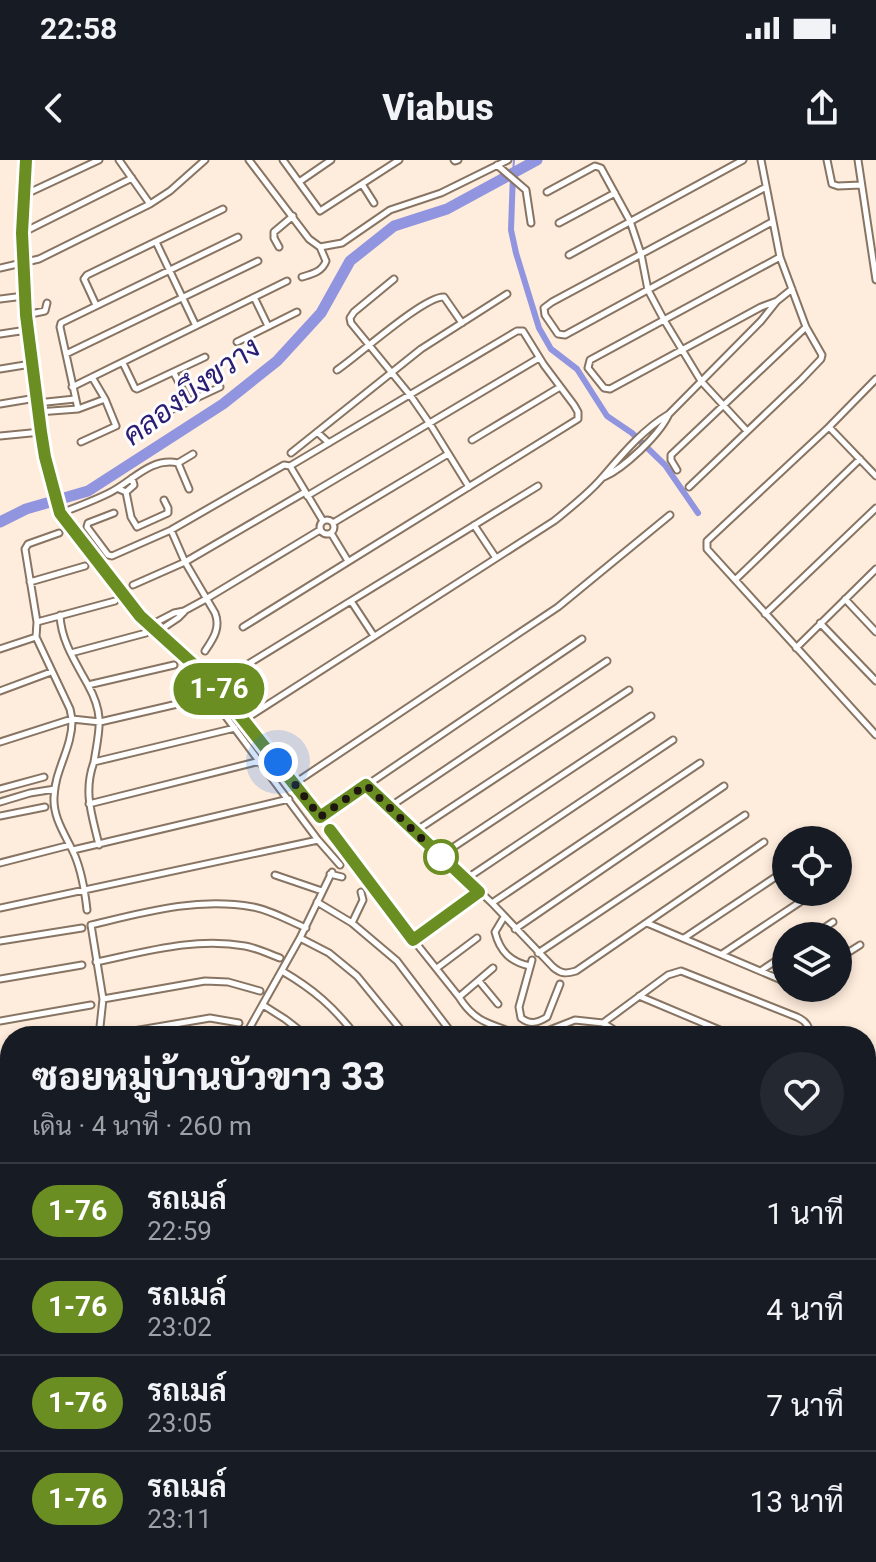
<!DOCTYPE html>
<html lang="th">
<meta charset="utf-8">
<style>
body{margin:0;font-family:Roboto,Sarabun,sans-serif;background:#242831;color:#f1f3f6;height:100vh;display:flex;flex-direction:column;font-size:30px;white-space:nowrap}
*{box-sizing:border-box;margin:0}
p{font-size:26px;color:#9ea1a6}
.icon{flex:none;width:44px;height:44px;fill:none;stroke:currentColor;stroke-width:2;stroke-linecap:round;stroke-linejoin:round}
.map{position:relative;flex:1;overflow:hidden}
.drawer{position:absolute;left:0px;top:866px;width:876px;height:536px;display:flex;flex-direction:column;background:#171b24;border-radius:32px 32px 0 0;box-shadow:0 4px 12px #0003}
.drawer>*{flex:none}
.badge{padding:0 16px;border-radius:26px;font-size:28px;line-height:52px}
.tools{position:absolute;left:772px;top:666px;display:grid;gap:16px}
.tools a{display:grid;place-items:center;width:80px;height:80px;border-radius:50%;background:#171b24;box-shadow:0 4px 12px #0003;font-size:40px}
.you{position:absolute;width:40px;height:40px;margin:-20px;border:6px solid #fff;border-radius:50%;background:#1a73e8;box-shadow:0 0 0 12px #1a73e833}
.map>.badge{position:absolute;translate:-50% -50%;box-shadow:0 0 0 4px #fff}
.round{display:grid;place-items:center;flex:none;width:84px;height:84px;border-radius:42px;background:#242831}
.overview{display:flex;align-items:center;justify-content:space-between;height:136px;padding:0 32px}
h1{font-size:38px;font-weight:800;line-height:60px}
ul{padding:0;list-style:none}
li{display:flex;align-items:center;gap:24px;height:96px;padding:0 32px;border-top:2px solid #363941}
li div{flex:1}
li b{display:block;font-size:30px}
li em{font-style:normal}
li .badge{min-width:88px;font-weight:700;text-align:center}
.status{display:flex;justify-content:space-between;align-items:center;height:56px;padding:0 40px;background:#171b24;direction:ltr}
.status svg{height:22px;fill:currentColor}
header{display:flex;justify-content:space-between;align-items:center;height:104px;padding:0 32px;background:#171b24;font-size:36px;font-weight:800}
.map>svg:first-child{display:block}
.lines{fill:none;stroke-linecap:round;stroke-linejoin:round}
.stream{stroke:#9194de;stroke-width:2}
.canal{stroke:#9194de;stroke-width:6}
.river{stroke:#9194de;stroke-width:11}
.minor-casing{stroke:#887462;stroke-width:9}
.minor{stroke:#fff;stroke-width:5}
.line-casing{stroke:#fff;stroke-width:18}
.line{stroke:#6b8e23;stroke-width:12}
.walk{stroke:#1e160f;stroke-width:8;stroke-dasharray:0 14.4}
.stop-dot{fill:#fff;stroke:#6b8e23;stroke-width:4}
.labels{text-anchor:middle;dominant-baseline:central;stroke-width:6;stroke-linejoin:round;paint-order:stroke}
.water-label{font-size:30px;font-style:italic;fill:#2a1d73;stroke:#fdfdfd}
</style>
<div class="status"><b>22:58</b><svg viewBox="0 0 49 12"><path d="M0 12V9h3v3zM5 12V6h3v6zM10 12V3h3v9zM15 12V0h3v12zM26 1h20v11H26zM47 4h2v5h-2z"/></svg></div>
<header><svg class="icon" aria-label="back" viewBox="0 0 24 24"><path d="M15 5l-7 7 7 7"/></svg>Viabus<svg class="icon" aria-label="share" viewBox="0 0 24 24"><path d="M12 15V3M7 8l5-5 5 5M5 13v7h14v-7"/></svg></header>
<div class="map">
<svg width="876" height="1402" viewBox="0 0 876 1402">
<rect width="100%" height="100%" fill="#feecdc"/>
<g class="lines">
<path class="stream" d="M513,13L514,0"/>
<path class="canal" d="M513,13L511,70L516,93L539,168L551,189L577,209L607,256L632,273L665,305L698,353"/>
<path class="river" d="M0,362L26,349L88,331L223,244L277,201L321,153L350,101L394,66L447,49L537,0
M0,1141H10
M866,1345L876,1346"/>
<defs>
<path id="minor" d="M26,0L22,73V104L27,170L41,272L45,297L60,353L140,456L215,524L295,623L392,753L459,837C475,863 491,864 518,874L516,876
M119,0L150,44
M249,0L309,79L320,87L342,83L390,50L441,33L508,0
M283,0L320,51L399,0
M454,0L455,1L458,0
M827,0L832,24L838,26L861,25
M858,0L876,120
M497,5L526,30L531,63
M299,22L331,0
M362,24L374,43
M766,27L552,142L544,148L545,155L558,174L565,175L772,62
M547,32L595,6L601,8L630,61L641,94L648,130L664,160L701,221L747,271
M24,35L99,0
M559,63L615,33
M22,73L132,18
M156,82L196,166
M279,87L274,78V72L293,56
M569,95L743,0
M780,97L590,200L588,208L604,228L610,229L761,147L777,141L792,129
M0,108L39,99L150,44L170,31L205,0
M302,117C312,114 322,112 326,101L320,87
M394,119L354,152L350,158L351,163L410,235L430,264L469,327
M254,137L268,166
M0,139L24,136
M96,145L84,119L87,115L223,49
M26,155L45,151L47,143
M0,174L27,170
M237,182L297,152
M66,194L258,101
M123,203L135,228L137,229L205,197
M0,209L31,204
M337,210C358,196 424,136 444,137L462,163
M174,213L189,242
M876,219L829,267L707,381V389L876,575
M72,227L287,121
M37,243L75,239
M0,244L36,238
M78,249L60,167L61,163L238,77
M38,252L78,249L105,239
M160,255L220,227
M829,267L876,316
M317,272L329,283
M0,276L41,272
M472,280L560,227
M81,282L116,266L105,239L92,217
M291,293L421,189L507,134
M178,303L193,294
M290,306L323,361
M677,310L671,300V295L806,167
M604,317C624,308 658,276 668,256
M689,327L801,220L821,199L822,195L806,167L780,97L761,0
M119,329L126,332L131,357L137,367L168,353V348L164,340
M126,332L134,325L132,318
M307,336L539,198
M61,353C77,347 93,341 109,333C132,322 150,297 178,303L189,329
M114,353L88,363L87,367L108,395L112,396L171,370L284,305L290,306L517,171H523L544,205L574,245L578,252V259L243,467
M320 367a7 7 0 1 1 14 0a7 7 0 1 1-14 0Z
M333,363L448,294
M474,365L496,398
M171,370L185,402L215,453C221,468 213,479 205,491
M59,373L28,384L25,389L37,462L36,477L70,549L72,559L100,562L199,539L208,538L215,542L318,680L340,705
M331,373L348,401
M735,420L860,299
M30,422L85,406
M133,425L185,402L305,332
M845,439L876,472
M351,441L374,476
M765,454L876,348
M60,455C61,481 76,503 88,525L174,505
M37,462L115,441
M820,463L876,521
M149,466L174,453L184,451L206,439L320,370
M157,472L178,458L184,452
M796,488L876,409
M0,489L36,477
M71,493L146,473
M227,517L538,326
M88,525C105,556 99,570 94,602L235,568
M0,531L51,512
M244,560L554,361C570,348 587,335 601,319C621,296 642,270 669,254L761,161L777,141
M0,582L72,559C73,587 54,611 54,638C53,659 67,677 75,696C82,713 85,732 87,750
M94,602C83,632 92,655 99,685
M295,623L558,447L670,355
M366,625L492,743L553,807C561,814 566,814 576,811L764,682
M0,629L44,617
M0,642L30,633L55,629
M89,644L260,601
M388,648L607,501
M0,656L45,647
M320,657L582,479
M414,672L629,530
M73,690L289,639
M440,696L651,556
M0,703L70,685
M330,714L342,717
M275,715L322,731
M466,719L673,580
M317,742L352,763L397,801L454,876
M492,743L700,603
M0,748L318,680
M504,757L495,772C500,792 511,802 530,806
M352,763L363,740L361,732
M647,763L786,822
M515,769L724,626
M812,776L833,762
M300,778L329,793L357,816L406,876
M684,778L786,710
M413,780L479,732
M0,781L82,768
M538,793L745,655
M722,794L815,732
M838,799L860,785
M532,800L519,847L521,858C530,865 538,863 547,857L560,824
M96,802C145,792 194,777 245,786C257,788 269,794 280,798
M437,808L477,778
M762,810L786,794
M282,811C313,829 334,847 356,876
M0,819L82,805
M479,821L498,844
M800,828L814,834
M639,836L734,876
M459,837L493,808
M103,839L205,821L228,822L260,831
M263,845L285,859L307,876
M0,861L91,845
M603,863L668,815L681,811L797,857C806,861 809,866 811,876
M518,874L532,875L542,873L575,860L603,863L624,876
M99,876L103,839L91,765C145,752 197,737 253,747C271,750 289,761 306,768
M104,876L210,858L239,863
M245,876L300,778L332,712
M0,899L10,901
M0,928L10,930
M866,939L876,911
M866,954L876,924
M0,963L10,965
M866,965L876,967
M0,991L10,993
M866,1010L876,1012
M0,1021L10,1022
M866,1052L876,1054
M0,1061L10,1063
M866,1093L876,1095
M0,1103L10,1105
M866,1119L876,1114
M866,1153L876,1149
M0,1192H10
M0,1229H10
M873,1315H876
M85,1392L86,1402
M409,1392L426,1402
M469,1392L491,1402
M644,1392L653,1394L655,1392
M851,1400L856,1402
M48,1402V1392
M227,1402V1392
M235,1402V1392
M323,1402V1392
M522,1402L530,1392
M621,1402L624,1392
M791,1402L792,1399L803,1402
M828,1402L833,1392
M872,1402L876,1389"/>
</defs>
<use href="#minor" class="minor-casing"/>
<use href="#minor" class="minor"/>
</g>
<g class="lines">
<defs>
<path id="line" d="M26,0L22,73L26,155L41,272L45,297L60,353L140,456L215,524L320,657L366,625L479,732L413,780L330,670"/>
</defs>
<use href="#line" class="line-casing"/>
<use href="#line" class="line"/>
<path class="walk" d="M278,602L320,657L366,625L441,697"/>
</g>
<circle class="stop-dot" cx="441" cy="697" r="16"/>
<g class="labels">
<g class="water-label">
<text transform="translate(191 231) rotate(-36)">คลองบึงขวาง</text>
</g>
</g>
</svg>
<div class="tools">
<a><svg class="icon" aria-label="locate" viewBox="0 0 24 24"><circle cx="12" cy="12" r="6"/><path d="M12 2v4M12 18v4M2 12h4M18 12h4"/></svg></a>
<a><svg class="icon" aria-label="layers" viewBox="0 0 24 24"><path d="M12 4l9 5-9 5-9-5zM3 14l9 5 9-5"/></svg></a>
</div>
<div class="you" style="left:278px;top:602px"></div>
<b class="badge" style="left:219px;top:529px;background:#6b8e23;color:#fff">1-76</b>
<section class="drawer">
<div class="overview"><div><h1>ซอยหมู่บ้านบัวขาว 33</h1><p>เดิน · 4 นาที · 260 m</p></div><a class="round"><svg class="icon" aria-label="heart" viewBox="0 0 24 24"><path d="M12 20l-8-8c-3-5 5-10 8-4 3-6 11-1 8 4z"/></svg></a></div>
<ul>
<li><span class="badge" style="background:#6b8e23;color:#fff">1-76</span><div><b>รถเมล์</b><p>22:59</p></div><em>1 นาที</em></li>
<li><span class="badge" style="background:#6b8e23;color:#fff">1-76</span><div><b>รถเมล์</b><p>23:02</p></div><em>4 นาที</em></li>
<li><span class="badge" style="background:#6b8e23;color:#fff">1-76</span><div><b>รถเมล์</b><p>23:05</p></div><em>7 นาที</em></li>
<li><span class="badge" style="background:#6b8e23;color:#fff">1-76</span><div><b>รถเมล์</b><p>23:11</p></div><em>13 นาที</em></li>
</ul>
</section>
</div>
